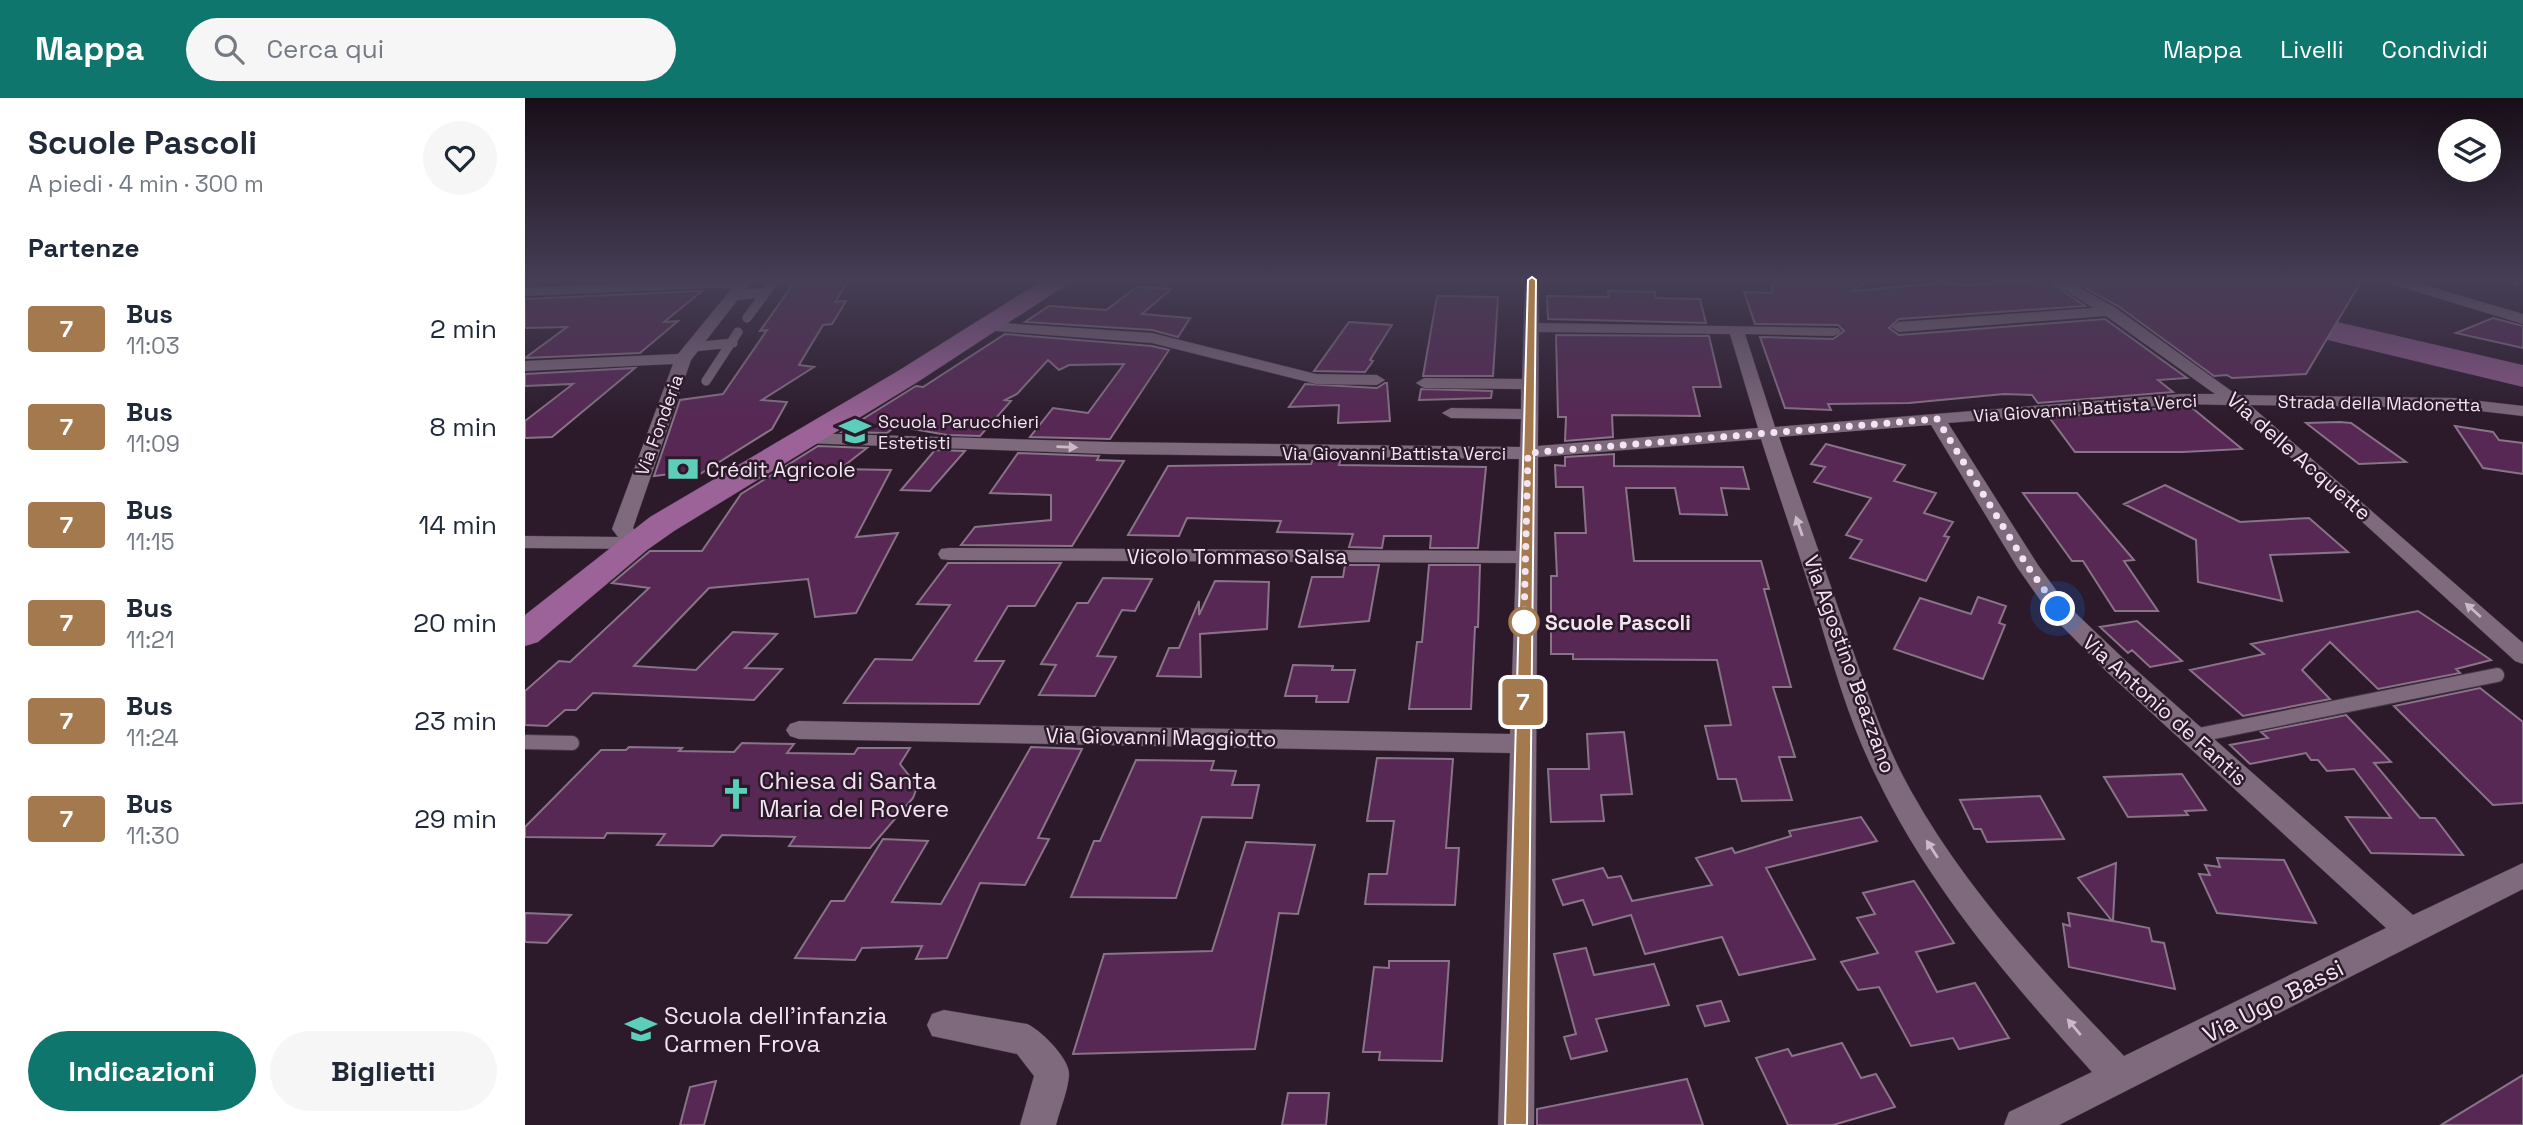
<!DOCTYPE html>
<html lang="it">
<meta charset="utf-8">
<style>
body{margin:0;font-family:"Space Grotesk",sans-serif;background:#f6f6f7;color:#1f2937;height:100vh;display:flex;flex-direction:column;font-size:26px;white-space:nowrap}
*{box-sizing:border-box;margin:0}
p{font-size:23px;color:#747a83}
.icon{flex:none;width:38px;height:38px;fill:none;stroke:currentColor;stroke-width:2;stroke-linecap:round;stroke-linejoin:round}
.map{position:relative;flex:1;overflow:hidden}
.sheet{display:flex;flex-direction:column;background:#fff;width:525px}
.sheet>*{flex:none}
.badge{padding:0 14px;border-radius:5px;font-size:24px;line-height:46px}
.controls{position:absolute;left:1913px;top:21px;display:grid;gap:14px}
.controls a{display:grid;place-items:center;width:63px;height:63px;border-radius:50%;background:#fff;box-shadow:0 7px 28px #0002;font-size:35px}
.you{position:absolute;width:35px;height:35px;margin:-18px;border:5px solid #fff;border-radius:50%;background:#1a73e8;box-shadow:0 0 0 10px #1a73e833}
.map>.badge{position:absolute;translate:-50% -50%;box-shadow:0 0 0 4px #fff}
h2{padding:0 28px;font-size:26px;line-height:63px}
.round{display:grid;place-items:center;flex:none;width:74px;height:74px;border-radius:37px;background:#f6f6f7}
.head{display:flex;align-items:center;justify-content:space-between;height:119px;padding:0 28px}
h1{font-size:33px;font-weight:700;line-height:52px}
.button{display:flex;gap:14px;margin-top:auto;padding:14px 28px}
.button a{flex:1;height:80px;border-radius:42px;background:#0f766e;color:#fff;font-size:28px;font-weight:700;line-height:80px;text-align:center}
.button a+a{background:#f6f6f7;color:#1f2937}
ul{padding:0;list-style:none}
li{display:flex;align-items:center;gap:21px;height:98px;padding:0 28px}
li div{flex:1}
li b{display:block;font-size:26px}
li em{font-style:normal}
li .badge{min-width:77px;font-weight:700;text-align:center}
header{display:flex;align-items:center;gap:42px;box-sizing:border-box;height:98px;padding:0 35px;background:#0f766e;color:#fff}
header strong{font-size:33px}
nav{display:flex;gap:38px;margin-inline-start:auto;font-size:24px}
.search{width:490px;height:63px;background:#f6f6f7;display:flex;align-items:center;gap:18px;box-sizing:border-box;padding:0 24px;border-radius:38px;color:#747a83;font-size:26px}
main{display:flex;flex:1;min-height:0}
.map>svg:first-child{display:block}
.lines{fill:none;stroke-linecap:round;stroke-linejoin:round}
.river{fill:#8a5786;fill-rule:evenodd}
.building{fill:#572854;stroke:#897387;stroke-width:2}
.lane-far1-casing{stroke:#453644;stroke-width:10}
.lane-casing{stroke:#453644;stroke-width:16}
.street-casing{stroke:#453644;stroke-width:1}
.primary-casing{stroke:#453644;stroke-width:1}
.lane-far1{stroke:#7f697d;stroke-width:9}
.lane{stroke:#7f697d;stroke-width:14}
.street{fill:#7f697d;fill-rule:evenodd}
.primary{fill:#9b6397;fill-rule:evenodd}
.rail{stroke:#ccbecb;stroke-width:3.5;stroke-dasharray:9 9;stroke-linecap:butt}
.oneway{fill:#cabac8}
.line{fill:#a4794e;stroke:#fff;stroke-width:2}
.walk{stroke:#f2e5f1;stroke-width:7;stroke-dasharray:0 12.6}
.stop-dot{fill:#fff;stroke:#a4794e;stroke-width:3.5}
.labels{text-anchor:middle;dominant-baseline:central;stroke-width:5;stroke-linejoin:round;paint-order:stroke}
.far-street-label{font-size:18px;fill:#f2e5f1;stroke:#2c1a2b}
.far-poi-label{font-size:18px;fill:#f2e5f1;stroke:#2c1a2b;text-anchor:start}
.street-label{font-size:21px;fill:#f2e5f1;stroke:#2c1a2b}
.poi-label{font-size:21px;fill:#f2e5f1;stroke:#2c1a2b;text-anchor:start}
.stop-label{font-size:21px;font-weight:bold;fill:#f2e5f1;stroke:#2c1a2b;text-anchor:start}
.near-poi-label{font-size:24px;fill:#f2e5f1;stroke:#2c1a2b;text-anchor:start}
.near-street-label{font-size:24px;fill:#f2e5f1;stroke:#2c1a2b}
</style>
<header>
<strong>Mappa</strong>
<div class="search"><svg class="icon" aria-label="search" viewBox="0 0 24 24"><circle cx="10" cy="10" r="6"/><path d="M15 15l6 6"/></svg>Cerca qui</div>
<nav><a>Mappa</a><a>Livelli</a><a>Condividi</a></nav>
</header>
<main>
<section class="sheet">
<div class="head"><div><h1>Scuole Pascoli</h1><p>A piedi · 4 min · 300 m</p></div><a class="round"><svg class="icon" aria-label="heart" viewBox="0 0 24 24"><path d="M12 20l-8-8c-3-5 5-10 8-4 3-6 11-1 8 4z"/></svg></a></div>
<h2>Partenze</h2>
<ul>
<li><span class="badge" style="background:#a4794e;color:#fff">7</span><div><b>Bus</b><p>11:03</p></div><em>2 min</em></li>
<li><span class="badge" style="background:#a4794e;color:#fff">7</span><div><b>Bus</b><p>11:09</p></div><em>8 min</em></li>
<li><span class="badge" style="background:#a4794e;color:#fff">7</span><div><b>Bus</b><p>11:15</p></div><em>14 min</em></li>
<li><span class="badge" style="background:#a4794e;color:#fff">7</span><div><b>Bus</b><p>11:21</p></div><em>20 min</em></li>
<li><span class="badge" style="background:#a4794e;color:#fff">7</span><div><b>Bus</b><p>11:24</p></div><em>23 min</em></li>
<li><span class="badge" style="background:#a4794e;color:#fff">7</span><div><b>Bus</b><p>11:30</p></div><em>29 min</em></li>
</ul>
<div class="button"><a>Indicazioni</a><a>Biglietti</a></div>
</section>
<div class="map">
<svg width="1998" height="1027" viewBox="0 0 1998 1027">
<rect width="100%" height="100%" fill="#2c1a2b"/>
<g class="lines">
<path class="river" d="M1740,207L1998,267V289L1728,224L1723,217L1728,210Z"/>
</g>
<path class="building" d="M271,182H324L310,204L321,203L307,226L298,227L274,267L289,269L237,302L262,304L247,331L175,376L162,374L129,378L155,302L198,296L242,232L235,233Z
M1248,182H1344L1328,193L1417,185L1444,187L1522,182L1560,208L1374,221L1364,230L1374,237L1580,221L1662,280L1633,282L1648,294L1513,305L1507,297L1479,296L1384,305L1303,306L1306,312L1260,310L1235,239L1308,241L1319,233L1313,227L1230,226L1219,194L1247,195Z
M1546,182H1837L1781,276L1707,280L1702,277L1689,278L1593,208Z
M612,189L646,191L617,216L665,220L653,239L627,232L500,224L524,208L581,212Z
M177,193L139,224L153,223L115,255L0,260L42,229L0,230V201Z
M1083,193L1130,194L1131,200L1175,201L1181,225L1023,221L1022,198L1084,199Z
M912,198L973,199L968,278H898Z
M1968,220L1998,228V250L1931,235Z
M824,224L867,227L845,262L848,263L840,274L789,273Z
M480,236L627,248L644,252L585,341L505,339L528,310L563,315L599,266L544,267L534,272L523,262L492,296L480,302L486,303L455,338L422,337L371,328L362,335L317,334L391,288L398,289Z
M1031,237L1184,238L1196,289H1168L1175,318L1087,317L1088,339L1040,343L1041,319H1033Z
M110,270L27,339L0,340V323L48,286L0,288V276Z
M860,285H862L865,323L813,325L814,307L764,309L780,286L852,290Z
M896,291L967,293L966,300L894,302Z
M1655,309H1666L1717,351L1658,354H1550L1524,319Z
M1815,324L1826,325L1881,364L1834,366L1781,325Z
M1930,328L1968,334L1974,342L1998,345V376L1958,370Z
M1301,346L1380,367L1369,383L1411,395L1399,415L1428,424L1419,438L1424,439L1401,483L1325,460L1337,442L1321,437L1346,400L1289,384L1300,369L1286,366Z
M293,348L342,350L315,371L366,372L331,439L373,435L331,515L290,519L283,481L184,490L109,568L171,572L208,534L252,536L220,570L257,571L229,602L68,595L51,612H40L22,628L0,627V593L34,563L45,564L124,490L87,485L125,453H177L216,396Z
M410,352L440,353L405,393L376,392Z
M493,355L574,358L572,362L599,363L547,448L436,447L450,429L526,422V397L465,395Z
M1089,356V368L1218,369L1224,391L1196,390L1202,417L1155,416L1150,390H1101L1109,463H1236L1244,491H1239L1266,589H1248L1270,659H1254L1267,702L1217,703L1211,681H1193L1180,628L1206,627L1192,562L1048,561V556H1026V478H1032L1030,435H1061L1058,389H1031L1030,367L1040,368V359Z
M788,361H816L814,367L961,369L953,450H905L906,438H859L857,450L824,449L828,436L752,434L756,423L662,420L654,438L603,437L643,368L786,366Z
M1640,387L1715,424L1784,420L1823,454L1745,457L1757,503L1673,484L1671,442L1599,406Z
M1498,395H1552L1609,462L1599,463L1633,513H1590L1558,463H1547Z
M423,465H536L510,508H483L450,563H479L454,606L319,605L350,561L387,562L425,507L392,506Z
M820,467H854L844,523L774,529L787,479H818Z
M904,467H955L953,529H950L946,611H884L892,544H897Z
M578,480L627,481L610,513L597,512L572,558L591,559L570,598L514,597L531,567L516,566L552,505H563Z
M690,483L744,484L742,531L675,536L676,579L632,578L644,550H654L674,503V517Z
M1453,499L1481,508L1474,525L1480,527L1458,581L1369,551L1395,500L1446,516Z
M1893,513L1966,562L1931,571L1935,575L1853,591L1805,544L1777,572L1805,601L1718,618L1665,572L1739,556L1726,546Z
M1612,523L1657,563L1625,569L1607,552L1603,555L1575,529Z
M768,567L808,568L807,572H830L823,604H791L792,598H760Z
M1955,590L1998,624V705L1968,707L1869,608Z
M1821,617L1866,664L1849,665L1895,720H1910L1938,757L1846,755L1821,719L1866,720L1829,671L1802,673L1793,662H1786L1781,655L1725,666L1705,647L1743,640L1736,634Z
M1099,634L1107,696L1076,697L1079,723L1026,724L1023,671H1064L1062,636Z
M217,645L269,646L262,655L329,656L333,650H385L375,666L390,685L391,692L388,700L345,750L264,748L270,739L197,737L188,748L132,747L140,736L82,735L79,740L0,739V729L76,652H101L104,649L157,650L154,653L209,654Z
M506,649L557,651L513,740L524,741L500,787L455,785L422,860L391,861L397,848L337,850L330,862L270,860L306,803H319L358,741L403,743L367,804L416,806Z
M852,660L928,661L921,750H934L930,807L840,806L844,776H862L869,723H842Z
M611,662L689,663L686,672L711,673L707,687H734L727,720L677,719L651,800L546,799L569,743H575Z
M1657,676L1681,712L1660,713L1663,717L1603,719L1579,679Z
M1515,698L1539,741L1462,744L1456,731H1449L1435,702Z
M1336,719L1352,743L1241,770L1290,861L1214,877L1197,839L1120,856L1106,817L1068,827L1058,802L1038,807L1028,782L1078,770L1083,780L1096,778L1107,803L1187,787L1171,760L1207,750L1210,755L1266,738L1264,733Z
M721,744L790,747L773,816L754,815L730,951L548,956L579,856L687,853Z
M1692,760L1759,762L1791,825L1692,815L1674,776L1685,777L1680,767L1695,769Z
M1591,765L1588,823L1624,830L1627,843L1639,845L1650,891L1544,869L1538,826L1545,828L1543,815L1587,823L1553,780Z
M1389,783L1429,845L1391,854L1412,894L1450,885L1484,940L1434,951L1428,940L1386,948L1354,889L1333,892L1316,864L1353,855L1332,820L1350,816L1338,795Z
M0,815L46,817L22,845L0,844Z
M1061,850L1069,877L1129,866L1144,907L1071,921L1082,953L1046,961L1039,939L1051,936L1029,856Z
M864,863H924L917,963L854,962L855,954H838L849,869L864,870Z
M1196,903L1204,923L1180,928L1172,908Z
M1317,945L1336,980L1351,976L1370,1009L1308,1027H1263L1231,960L1263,951L1267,958Z
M1998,977V1027H1916Z
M1162,981L1178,1027H1012V1011Z
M191,983L179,1027H155L165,989Z
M763,995H804L801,1027H757Z"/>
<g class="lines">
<defs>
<path id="lane-far1" d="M208,198L241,194
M222,220L250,182
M168,249L208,245
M181,283L213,234"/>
<path id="lane" d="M1669,638L1972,577
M0,644L47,645"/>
<path id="street" d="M174,182H228L166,262L108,430L120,445L117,449L110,451L0,450V438L93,439L87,431L148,266L0,273V263L153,256L208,189L0,198V190Z
M1000,182H1014V225L1313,230L1316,233L1313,236L1308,238L1220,236L1250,329L1655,296H1690L1581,218L1374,234L1366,229L1374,224L1568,210L1524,182H1541L1591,210L1712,297L1929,300L1998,308V318L1929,310L1725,307L1998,545V566L1990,563L1778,370L1704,307L1655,306L1423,325L1513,467L1541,506L1601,563L1888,817L1998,765V791L1534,1027H1479L1484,1014L1567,974C1486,884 1404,789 1351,678C1325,626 1309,569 1292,513C1274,455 1254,398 1236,341L1013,359L1009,1027H973L985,655L274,641L265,638L261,632L265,626L274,623L985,636L991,465L424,462L416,461L413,456L416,451L424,450L991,453L994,361L583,356L278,345L269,340L278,335L583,344L995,349L996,321L926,320L917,315L926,310L996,311V291L899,290L891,285L899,280L997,281ZM1014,234L1205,236L1233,330L1013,348ZM1406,327L1492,469L1525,516L1583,575L1861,830L1599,958C1521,877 1441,792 1386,693C1355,638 1336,575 1315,515C1295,456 1274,398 1254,339Z
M1861,182H1882L1998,216V226L1863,185Z
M462,224L627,235L791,276L852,277L860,282L852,287L791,286L627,245L457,232L454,229Z
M419,912L502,926C516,932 545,961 544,977C543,993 535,1011 531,1027H495L509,978L492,956L407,938L402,927L407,916Z"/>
<path id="primary" d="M518,182H544L541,187L391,285L149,433L122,452L13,544L0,548V517L125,419L373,273Z"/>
</defs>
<use href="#lane-far1" class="lane-far1-casing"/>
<use href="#lane" class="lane-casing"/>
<use href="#street" class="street-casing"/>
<use href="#primary" class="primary-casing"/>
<use href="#lane-far1" class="lane-far1"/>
<use href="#lane" class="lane"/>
<use href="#street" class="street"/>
<use href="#primary" class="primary"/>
<path class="rail" d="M1984,182L1998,188"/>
</g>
<defs><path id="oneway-solid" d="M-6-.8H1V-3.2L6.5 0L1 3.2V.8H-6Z" transform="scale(1.75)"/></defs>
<g class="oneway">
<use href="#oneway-solid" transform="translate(542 349) rotate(2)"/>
<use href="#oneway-solid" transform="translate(1274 428) rotate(-109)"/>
<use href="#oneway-solid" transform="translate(1948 512) rotate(-138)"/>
<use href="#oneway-solid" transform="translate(1407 751) rotate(-123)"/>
<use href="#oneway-solid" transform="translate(1549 929) rotate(-130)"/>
</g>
<linearGradient id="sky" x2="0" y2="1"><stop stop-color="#180e18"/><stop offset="0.56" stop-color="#453e55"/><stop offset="1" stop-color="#453e55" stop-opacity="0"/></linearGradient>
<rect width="1998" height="326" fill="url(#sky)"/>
<path class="line" d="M1007,179L1011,182L1002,1027H980L1003,182Z"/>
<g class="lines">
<path class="walk" d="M999,524L1003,355L1412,321L1503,469L1533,511"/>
</g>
<defs>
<symbol id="school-bare" viewBox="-9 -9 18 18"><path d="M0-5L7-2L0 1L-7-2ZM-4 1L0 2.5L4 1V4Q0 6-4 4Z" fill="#5cceba" stroke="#2c1a2b" stroke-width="2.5" paint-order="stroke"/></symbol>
<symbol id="bank-bare" viewBox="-9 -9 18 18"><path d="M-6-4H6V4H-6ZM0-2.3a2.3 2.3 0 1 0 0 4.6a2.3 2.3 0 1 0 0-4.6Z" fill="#5cceba" stroke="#2c1a2b" stroke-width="2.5" paint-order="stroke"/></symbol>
<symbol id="church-bare" viewBox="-9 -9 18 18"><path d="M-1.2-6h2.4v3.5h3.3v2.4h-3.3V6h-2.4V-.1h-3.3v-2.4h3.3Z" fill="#5cceba" stroke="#2c1a2b" stroke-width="2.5" paint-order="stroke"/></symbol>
</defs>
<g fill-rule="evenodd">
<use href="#school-bare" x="308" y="311" width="44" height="44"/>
<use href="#bank-bare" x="136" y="349" width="44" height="44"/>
<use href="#church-bare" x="189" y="674" width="44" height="44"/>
<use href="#school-bare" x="94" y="909" width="44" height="44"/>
</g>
<circle class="stop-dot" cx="999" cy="524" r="14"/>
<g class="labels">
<g class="far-street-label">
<text transform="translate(1854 305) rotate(1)">Strada della Madonetta</text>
<text transform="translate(1560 310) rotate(-4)">Via Giovanni Battista Verci</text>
<text transform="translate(134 327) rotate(-70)">Via Fonderia</text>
<text x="869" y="355">Via Giovanni Battista Verci</text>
</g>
<g class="far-poi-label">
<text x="353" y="323">Scuola Parucchieri<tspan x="353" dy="21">Estetisti</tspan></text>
</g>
<g class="street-label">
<text transform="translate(1774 358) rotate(41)">Via delle Acquette</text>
<text x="712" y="458">Vicolo Tommaso Salsa</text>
<text transform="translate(1325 566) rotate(70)">Via Agostino Beazzano</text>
<text transform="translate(1640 612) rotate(42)">Via Antonio de Fantis</text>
<text transform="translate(636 639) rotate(1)">Via Giovanni Maggiotto</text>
</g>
<g class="poi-label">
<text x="181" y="371">Crédit Agricole</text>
</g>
<g class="stop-label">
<text x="1020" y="524">Scuole Pascoli</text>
</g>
<g class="near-poi-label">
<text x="234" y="682">Chiesa di Santa<tspan x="234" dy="28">Maria del Rovere</tspan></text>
<text x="139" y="917">Scuola dell'infanzia<tspan x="139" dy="28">Carmen Frova</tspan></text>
</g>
<g class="near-street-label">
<text transform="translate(1748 903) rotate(-27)">Via Ugo Bassi</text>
</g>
</g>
</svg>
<div class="controls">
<a><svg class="icon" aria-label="layers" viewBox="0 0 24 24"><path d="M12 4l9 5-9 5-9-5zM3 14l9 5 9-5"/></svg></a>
</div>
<div class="you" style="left:1533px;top:511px"></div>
<b class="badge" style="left:998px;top:604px;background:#a4794e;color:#fff">7</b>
</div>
</main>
